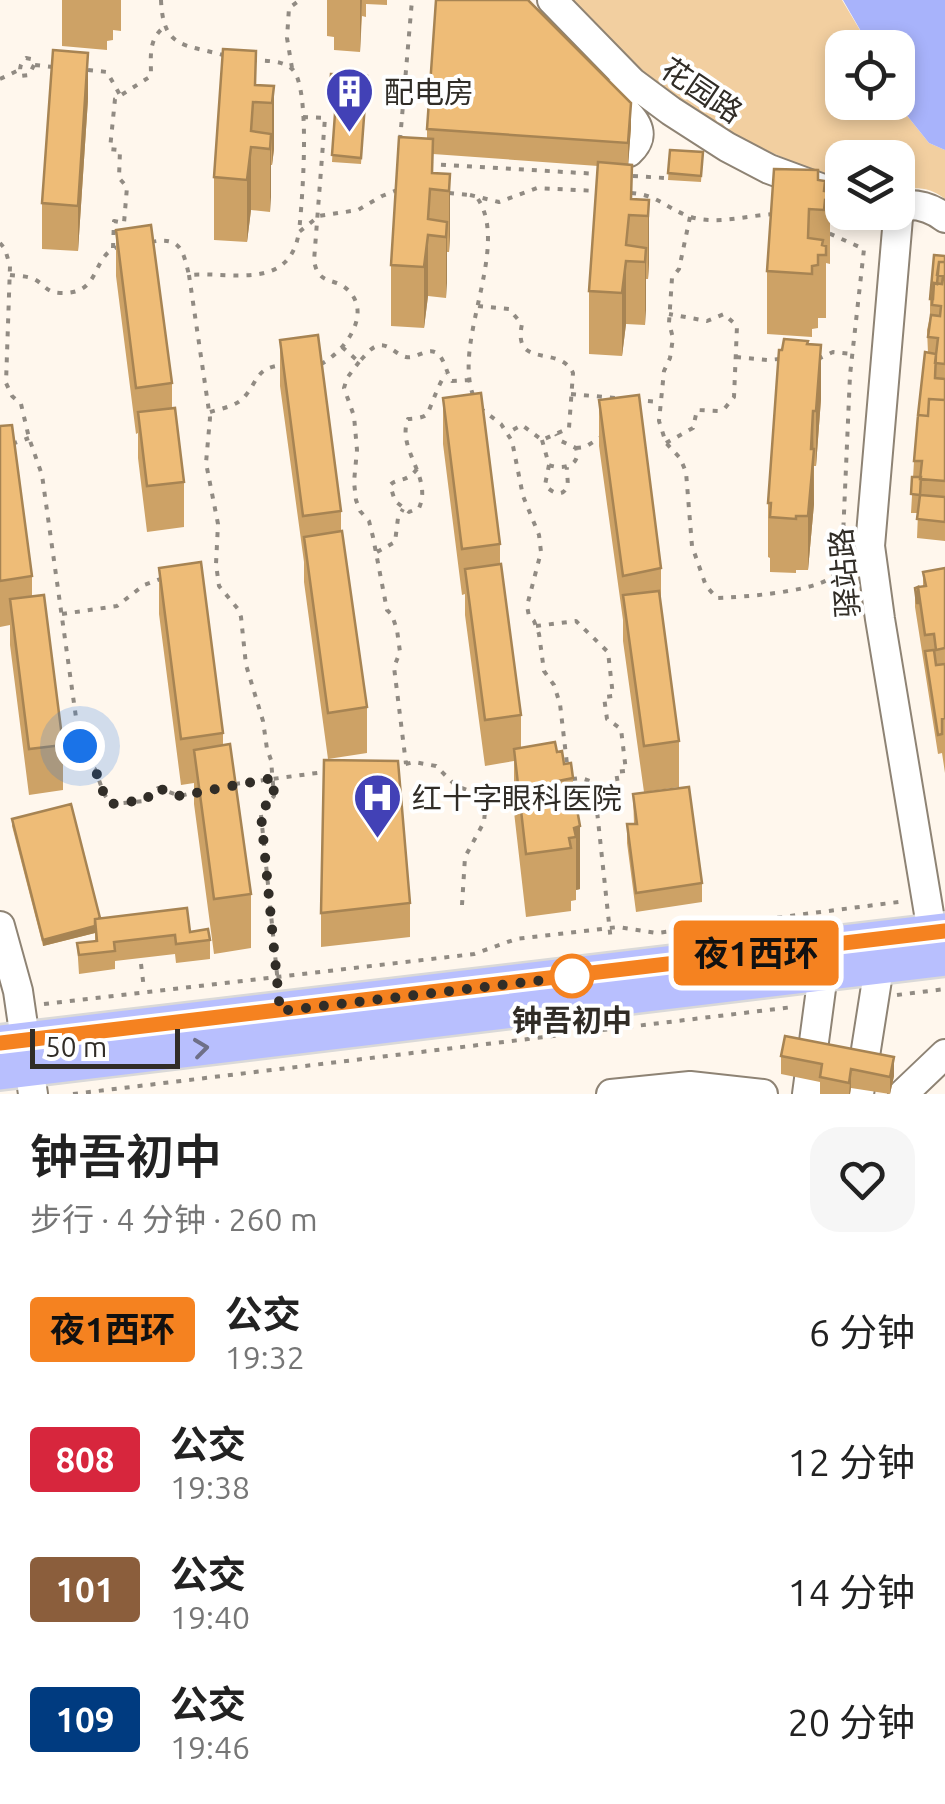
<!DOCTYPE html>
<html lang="zh">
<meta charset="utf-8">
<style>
body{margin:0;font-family:Ubuntu,"Noto Sans SC",sans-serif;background:#f6f6f6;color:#222;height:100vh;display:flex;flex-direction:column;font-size:38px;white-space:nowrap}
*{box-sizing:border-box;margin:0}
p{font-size:32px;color:#767676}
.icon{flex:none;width:55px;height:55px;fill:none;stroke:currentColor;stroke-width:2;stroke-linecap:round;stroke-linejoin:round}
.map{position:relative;height:1094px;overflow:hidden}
.details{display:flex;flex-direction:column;background:#fff;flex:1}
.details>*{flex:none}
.badge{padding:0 20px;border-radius:8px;font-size:35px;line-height:65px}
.controls{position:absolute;left:825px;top:30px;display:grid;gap:20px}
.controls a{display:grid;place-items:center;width:90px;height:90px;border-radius:20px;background:#fff;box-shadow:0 5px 15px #0003;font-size:50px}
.scale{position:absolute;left:30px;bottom:25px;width:150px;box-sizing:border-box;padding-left:10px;border:5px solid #312d27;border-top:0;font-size:28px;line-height:35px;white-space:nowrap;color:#312d27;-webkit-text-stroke:8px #fff;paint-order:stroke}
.you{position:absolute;width:50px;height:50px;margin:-25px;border:8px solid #fff;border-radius:50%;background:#1a73e8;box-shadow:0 0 0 15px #1a73e833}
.map>.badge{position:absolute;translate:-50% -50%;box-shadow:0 0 0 5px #fff}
.round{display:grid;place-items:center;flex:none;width:105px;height:105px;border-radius:30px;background:#f6f6f6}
.head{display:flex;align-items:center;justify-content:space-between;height:170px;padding:0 30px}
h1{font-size:48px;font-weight:600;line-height:75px}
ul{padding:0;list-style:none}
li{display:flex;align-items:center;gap:30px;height:130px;padding:0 30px}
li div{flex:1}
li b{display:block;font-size:38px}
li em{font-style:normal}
li .badge{min-width:110px;font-weight:700;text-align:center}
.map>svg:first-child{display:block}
.green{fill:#f2cfa0}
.water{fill:#a8b3fb}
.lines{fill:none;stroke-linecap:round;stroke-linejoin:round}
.minor-casing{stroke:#8e8374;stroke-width:32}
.major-casing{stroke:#dad9d8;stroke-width:40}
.path{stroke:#918b83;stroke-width:4;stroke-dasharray:5 8;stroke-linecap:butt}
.minor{stroke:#fff;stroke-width:28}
.major{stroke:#b8bffe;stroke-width:35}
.wall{fill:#cda266}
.shaded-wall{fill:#a78453}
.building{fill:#eebc77;stroke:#a78453;stroke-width:2.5}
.oneway{stroke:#6e6f88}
.line-casing{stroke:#fff;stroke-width:22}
.line{stroke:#f58220;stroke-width:15}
.walk{stroke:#312d27;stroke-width:10;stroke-dasharray:0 18}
.stop-dot{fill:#fff;stroke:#f58220;stroke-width:5}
.labels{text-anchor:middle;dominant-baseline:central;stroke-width:8;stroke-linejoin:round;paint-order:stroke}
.street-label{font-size:30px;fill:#312d27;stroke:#fff}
.poi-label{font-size:30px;fill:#312d27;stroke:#fff;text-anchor:start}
.stop-label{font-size:30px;font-weight:bold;fill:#312d27;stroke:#fff}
</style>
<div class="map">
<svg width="945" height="1094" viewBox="0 0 945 1094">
<rect width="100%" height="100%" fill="#fff7ed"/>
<path class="green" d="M573,0H842L870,47L842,48V102L897,103L929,143L945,150V199C928,186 918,188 898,189V158H842V181C756,151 674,107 609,42C596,29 585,14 573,0Z"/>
<path class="water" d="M843,0H945V150L929,143L897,103L898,48L870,47Z"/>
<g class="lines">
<defs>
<path id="minor" d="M552,0L632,82L671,111L727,147L769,169L842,196
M605,93C622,110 655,128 629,152
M898,206C915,203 931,207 945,218
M899,206L870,546L880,619L932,932
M0,926L18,991L33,1094
M611,1094L690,1086L763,1094
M807,1094L823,974
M859,1094L879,967
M903,1094L945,1054"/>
<path id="major" d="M0,1043L945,931
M0,1072L945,958"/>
</defs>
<use href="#minor" class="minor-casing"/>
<use href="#major" class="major-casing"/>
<path class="path" d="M161,0C163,49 184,44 223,55
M252,60C264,61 281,60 291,68C312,83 302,204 299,232L319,216L358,210L382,196L400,189
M34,65L29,75L21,76C19,69 20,63 26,58L31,59L34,65L54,67
M292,68L287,38L289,8L300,0
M88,70L107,72L120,95
M0,79L19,70
M303,117L325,118L314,261C319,287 335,276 349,291C372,315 344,352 321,364
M400,140L412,0
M428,164L599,174
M633,176L665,178
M449,193L470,195
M631,193C655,194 667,208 688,216C715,226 747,215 775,214
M470,195L499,202L537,188L596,191
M690,217L679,269L672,278L669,323L673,338L670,358L664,371L659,421L666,443L680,458L686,472L692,546L706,586L717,598C744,597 808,592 829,579C837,574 839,568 842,559L850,375L864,249L826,232
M151,242C181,236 183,251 189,275C232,271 289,292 299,232
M0,243L5,249L10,266L6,383L12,396L21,404L29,438L42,475L80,746L85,764L95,769L104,794L111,804L145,801L158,788L180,796L196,792
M113,248L114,221L124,223L127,187L119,178L120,150L110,149L115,99L151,76C151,56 148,40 164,27
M10,275C18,276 27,276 34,279C44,284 47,293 60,293C102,295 90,258 117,247
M189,275L210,418L206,463L218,524L216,564L219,586L238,609L241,617L246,665L263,721L267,749L271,760L274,796L262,810L261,815L278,984
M478,306L509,309L522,324C512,370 560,344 573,373L569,428L542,440L522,425L507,433
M342,347L359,362C364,357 370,348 377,346C388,342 396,355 406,357C417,359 427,347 437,353C445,359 446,373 452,381L469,380
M736,357L768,360L779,359
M818,359L833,352L852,354
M359,362L347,378L344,388L354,416L357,450L354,482L356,500L360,511L369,521L373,537L387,610L392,615L397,630L400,652L394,667L406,764
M571,394L615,398
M473,395C453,340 510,248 478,199
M635,400L660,402
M480,408L501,424L512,441L523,496L539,535L541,552L527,606L529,616L534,621L539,634L544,671L554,685L560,704L567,764
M210,412C223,408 238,406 246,395C259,378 257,368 282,365
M542,440L549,465C562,470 582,466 576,448L559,440L556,434
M666,443L693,428L697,410L718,411L725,408L734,397L737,326L724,314L707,321L669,314
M0,448L29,438
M576,448L585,447L603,436
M549,465L545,485C550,491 562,499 567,487C569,481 566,473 567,467
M417,469C405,484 398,477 390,485L395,501L409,512L419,508C433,477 396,449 408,419C412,419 423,418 426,415C430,412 437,385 446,374
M377,552L395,542L398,518L403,509
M62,614L117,606L144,585L163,578
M536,626L576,621L608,652L613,696L604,697L607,719L621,729L626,771L616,772L620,796L617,802L597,803
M393,767L414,762L436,766L456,786L467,790L519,787
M572,779L581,778L590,781L595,792L611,942
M235,784L324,772
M462,905L465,857L484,822L487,790
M141,964L144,989
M897,995L945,989
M44,1004L474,954L516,939L618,927L657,933L906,901
M73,1094L793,1007"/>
<use href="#minor" class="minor"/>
<use href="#major" class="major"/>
</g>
<path class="wall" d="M62,0H121V31L113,30V40L107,41V50L62,46Z
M327,0H387V5L366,4V17L362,16L360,52L334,50V37L327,36Z
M331,74L367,76L361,164L332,162L335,106H329Z
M256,85L274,86V149L272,165H271L270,212L251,210L247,242L214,240V177Z
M88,99L78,251L42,249V203Z
M631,127L628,164L632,199L649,200V263L648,279H646L645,325L626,324L622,356L589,354V291L598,166L433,154V173L450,174V235L449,252H447L446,298L428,296L424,328L391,326V265L427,138V129Z
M670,150L703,152L701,182L668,180Z
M818,180L825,191L830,192V264L826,263V318H818V328L812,329V337L767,334V271Z
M116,230L172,383V408L184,482V527L147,532L138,458V433L136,434L116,276Z
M945,256V541L917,538L918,513H911L914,461L928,353L927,330L930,317V299Z
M280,340L341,511V531L367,707V753L328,759L304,582V562L280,386Z
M779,350L821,399L816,466H814V504L808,570H796V573L770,572V558L768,557V503Z
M443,398L500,544V564L521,715V748L557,752L573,778V809H577L580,889L576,890V900L571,901V911L526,917L514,812V761L485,766L465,615V594L462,595L443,444Z
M599,400L661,568V609L679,741V787L644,792L623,641V620L599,446Z
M0,426L32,576V596L63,745V790L29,795L10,645V625L0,627Z
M159,568L223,733V745L251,894V948L214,954L194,804V783L181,785L159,614Z
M945,568V773L942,753L938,754L915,607V588L923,587V572Z
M633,794L702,883V902L636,912L627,843V824H634Z
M12,819L100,918L190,932L210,940V959L176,963L175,954L115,961V969L79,974L77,943L95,941V933L43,946L12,826Z
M410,903V937L321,947V913Z
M781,1056L894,1076L890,1094L851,1088L850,1094H820V1082L781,1074Z"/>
<path class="shaded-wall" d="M360,0H362L360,52Z
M88,53V99L78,251V206Z
M274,86V149L272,165V103Z
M631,103V127L628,168V143Z
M271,134V197L270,212V149Z
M251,147V210L247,242V180Z
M450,174V235L449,252V191Z
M649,200V263L648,279V216Z
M447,222V283L446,298V237Z
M428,235V296L424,328V267Z
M646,248V310L645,325V262Z
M626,261V324L622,356V293Z
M821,345V399L816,466V411Z
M813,411L814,504L808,570V516Z
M580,826V889L576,890V837L574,828Z
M95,926V933L43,946V940Z
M894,1057V1076L890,1094V1077Z
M851,1069V1088L850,1094H849Z"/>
<path class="building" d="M436,0H528L631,103L628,143L427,129Z
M223,49L256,51L255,85L274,86L272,103L253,102L251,131L271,134L270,149L251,147L247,180L214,177Z
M53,50L88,53L78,206L42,203Z
M331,74L367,76L361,158L332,155L336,100L329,99Z
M399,137L433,139L432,173L450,174L449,191L430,189L428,219L447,222L446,237L428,235L424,267L391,265Z
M670,150L703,152L701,176L668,173Z
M598,162L632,165L631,199L649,200L648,216L629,215L626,245L646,248L645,262L626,261L622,293L589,291Z
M774,169L818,170V180L825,181L824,191L830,192V201L825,200L824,210L809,209L808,238L823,240L822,245L826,246V255H818V265L812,266V274L767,271Z
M151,225L172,383L136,388L116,230Z
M934,255L945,256V262H939L937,284L934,283L933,299H930Z
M939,262H945V364L935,363L938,338L928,337L931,315L940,316L941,306L932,305L934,283L942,284L943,276L937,275Z
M318,335L341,511L303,516L280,340Z
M784,339L808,341L807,344L821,345L816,411H813L811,449H814L808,516H796V519L770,517L771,503H768L779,350H782Z
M925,352L936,354L935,378L945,379V400L929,399L928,416L918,415Z
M481,393L500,544L462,549L443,398Z
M639,395L661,568L623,576L599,400Z
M929,399L945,400V481L920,479L922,461H914L918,415L928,416Z
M175,408L184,482L147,486L138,412Z
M12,425L32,576L0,581V426Z
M912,477H921L920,495L911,494Z
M920,495L945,497V522L917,519Z
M342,531L367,707L328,713L304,537Z
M201,562L223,733L181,739L159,568Z
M501,564L521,715L485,720L465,569Z
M945,568V648L936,650L934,634L925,635L918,587L926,586L923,572Z
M918,587V603H917L915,588Z
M659,591L679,741L644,746L623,595Z
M44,595L63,745L29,749L10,599Z
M934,650L936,665L945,664V718L942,719V734L938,735L925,651Z
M555,742L557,752L562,751L564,764L571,763L573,778L553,782L557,811L577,809L580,826L574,828L576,837L569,838L571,848L526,854L514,749Z
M230,744L251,894L214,899L194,750Z
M324,760L398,761L410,903L321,913Z
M689,787L702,883L636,893L627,824H637L633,794Z
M71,804L100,918L95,919V926L43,940L12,819Z
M187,908L190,932L208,929L210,940L176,944L175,935L114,942L115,951L79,955L77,943L97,941L95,919Z
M785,1036L894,1057L890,1077L851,1069L849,1083L820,1077L822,1064L781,1056Z"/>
<defs><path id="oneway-chevron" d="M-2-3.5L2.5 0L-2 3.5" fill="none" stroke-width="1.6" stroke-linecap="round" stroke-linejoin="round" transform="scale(2.5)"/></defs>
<use class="oneway" href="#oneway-chevron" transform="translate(201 1048) rotate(-7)"/>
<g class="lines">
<defs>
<path id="line" d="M0,1043L945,931"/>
</defs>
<use href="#line" class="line-casing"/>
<use href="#line" class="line"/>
<path class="walk" d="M80,746L84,764L95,769L104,794L111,804L145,800L158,788L180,796L273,778L274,796L262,810L261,815L280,1011L578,976H572"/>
</g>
<defs>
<symbol id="building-pin" viewBox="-11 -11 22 30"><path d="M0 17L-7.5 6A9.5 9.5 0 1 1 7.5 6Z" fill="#4241b6" stroke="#fff"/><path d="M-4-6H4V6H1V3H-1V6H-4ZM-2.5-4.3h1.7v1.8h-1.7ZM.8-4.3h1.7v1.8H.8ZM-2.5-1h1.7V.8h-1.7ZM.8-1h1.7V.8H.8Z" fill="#fff"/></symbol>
<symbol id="hospital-pin" viewBox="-11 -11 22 30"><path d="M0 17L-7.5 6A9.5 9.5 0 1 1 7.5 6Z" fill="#4241b6" stroke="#fff"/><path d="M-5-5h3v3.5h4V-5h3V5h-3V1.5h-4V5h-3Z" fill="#fff"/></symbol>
</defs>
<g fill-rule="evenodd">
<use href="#building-pin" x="322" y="64" width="55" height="75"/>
<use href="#hospital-pin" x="350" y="770" width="55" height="75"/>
</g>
<circle class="stop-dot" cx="572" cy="976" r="20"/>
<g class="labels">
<g class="street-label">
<text transform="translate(702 90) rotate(34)">花园路</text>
<text transform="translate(844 573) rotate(-95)">驿站路</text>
</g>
<g class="poi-label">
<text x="384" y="92">配电房</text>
<text x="412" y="798">红十字眼科医院</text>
</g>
<g class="stop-label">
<text x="572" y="1020">钟吾初中</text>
</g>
</g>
</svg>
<div class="controls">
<a><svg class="icon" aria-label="locate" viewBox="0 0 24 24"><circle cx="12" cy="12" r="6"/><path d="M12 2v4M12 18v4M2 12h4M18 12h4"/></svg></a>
<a><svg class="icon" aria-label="layers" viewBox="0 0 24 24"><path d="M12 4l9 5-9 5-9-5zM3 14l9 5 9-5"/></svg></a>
</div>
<div class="scale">50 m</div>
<div class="you" style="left:80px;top:746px"></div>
<b class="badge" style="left:756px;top:953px;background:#f58220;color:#111">夜1西环</b>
</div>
<section class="details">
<div class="head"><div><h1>钟吾初中</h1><p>步行 · 4 分钟 · 260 m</p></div><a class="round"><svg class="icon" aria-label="heart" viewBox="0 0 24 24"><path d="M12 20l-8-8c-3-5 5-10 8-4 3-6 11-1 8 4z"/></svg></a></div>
<ul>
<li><span class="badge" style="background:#f58220;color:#111">夜1西环</span><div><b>公交</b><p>19:32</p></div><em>6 分钟</em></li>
<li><span class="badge" style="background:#d7263d;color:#fff">808</span><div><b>公交</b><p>19:38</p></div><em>12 分钟</em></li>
<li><span class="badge" style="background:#8b5e3c;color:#fff">101</span><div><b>公交</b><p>19:40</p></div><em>14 分钟</em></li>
<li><span class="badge" style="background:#003b80;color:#fff">109</span><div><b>公交</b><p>19:46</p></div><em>20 分钟</em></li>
</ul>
</section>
